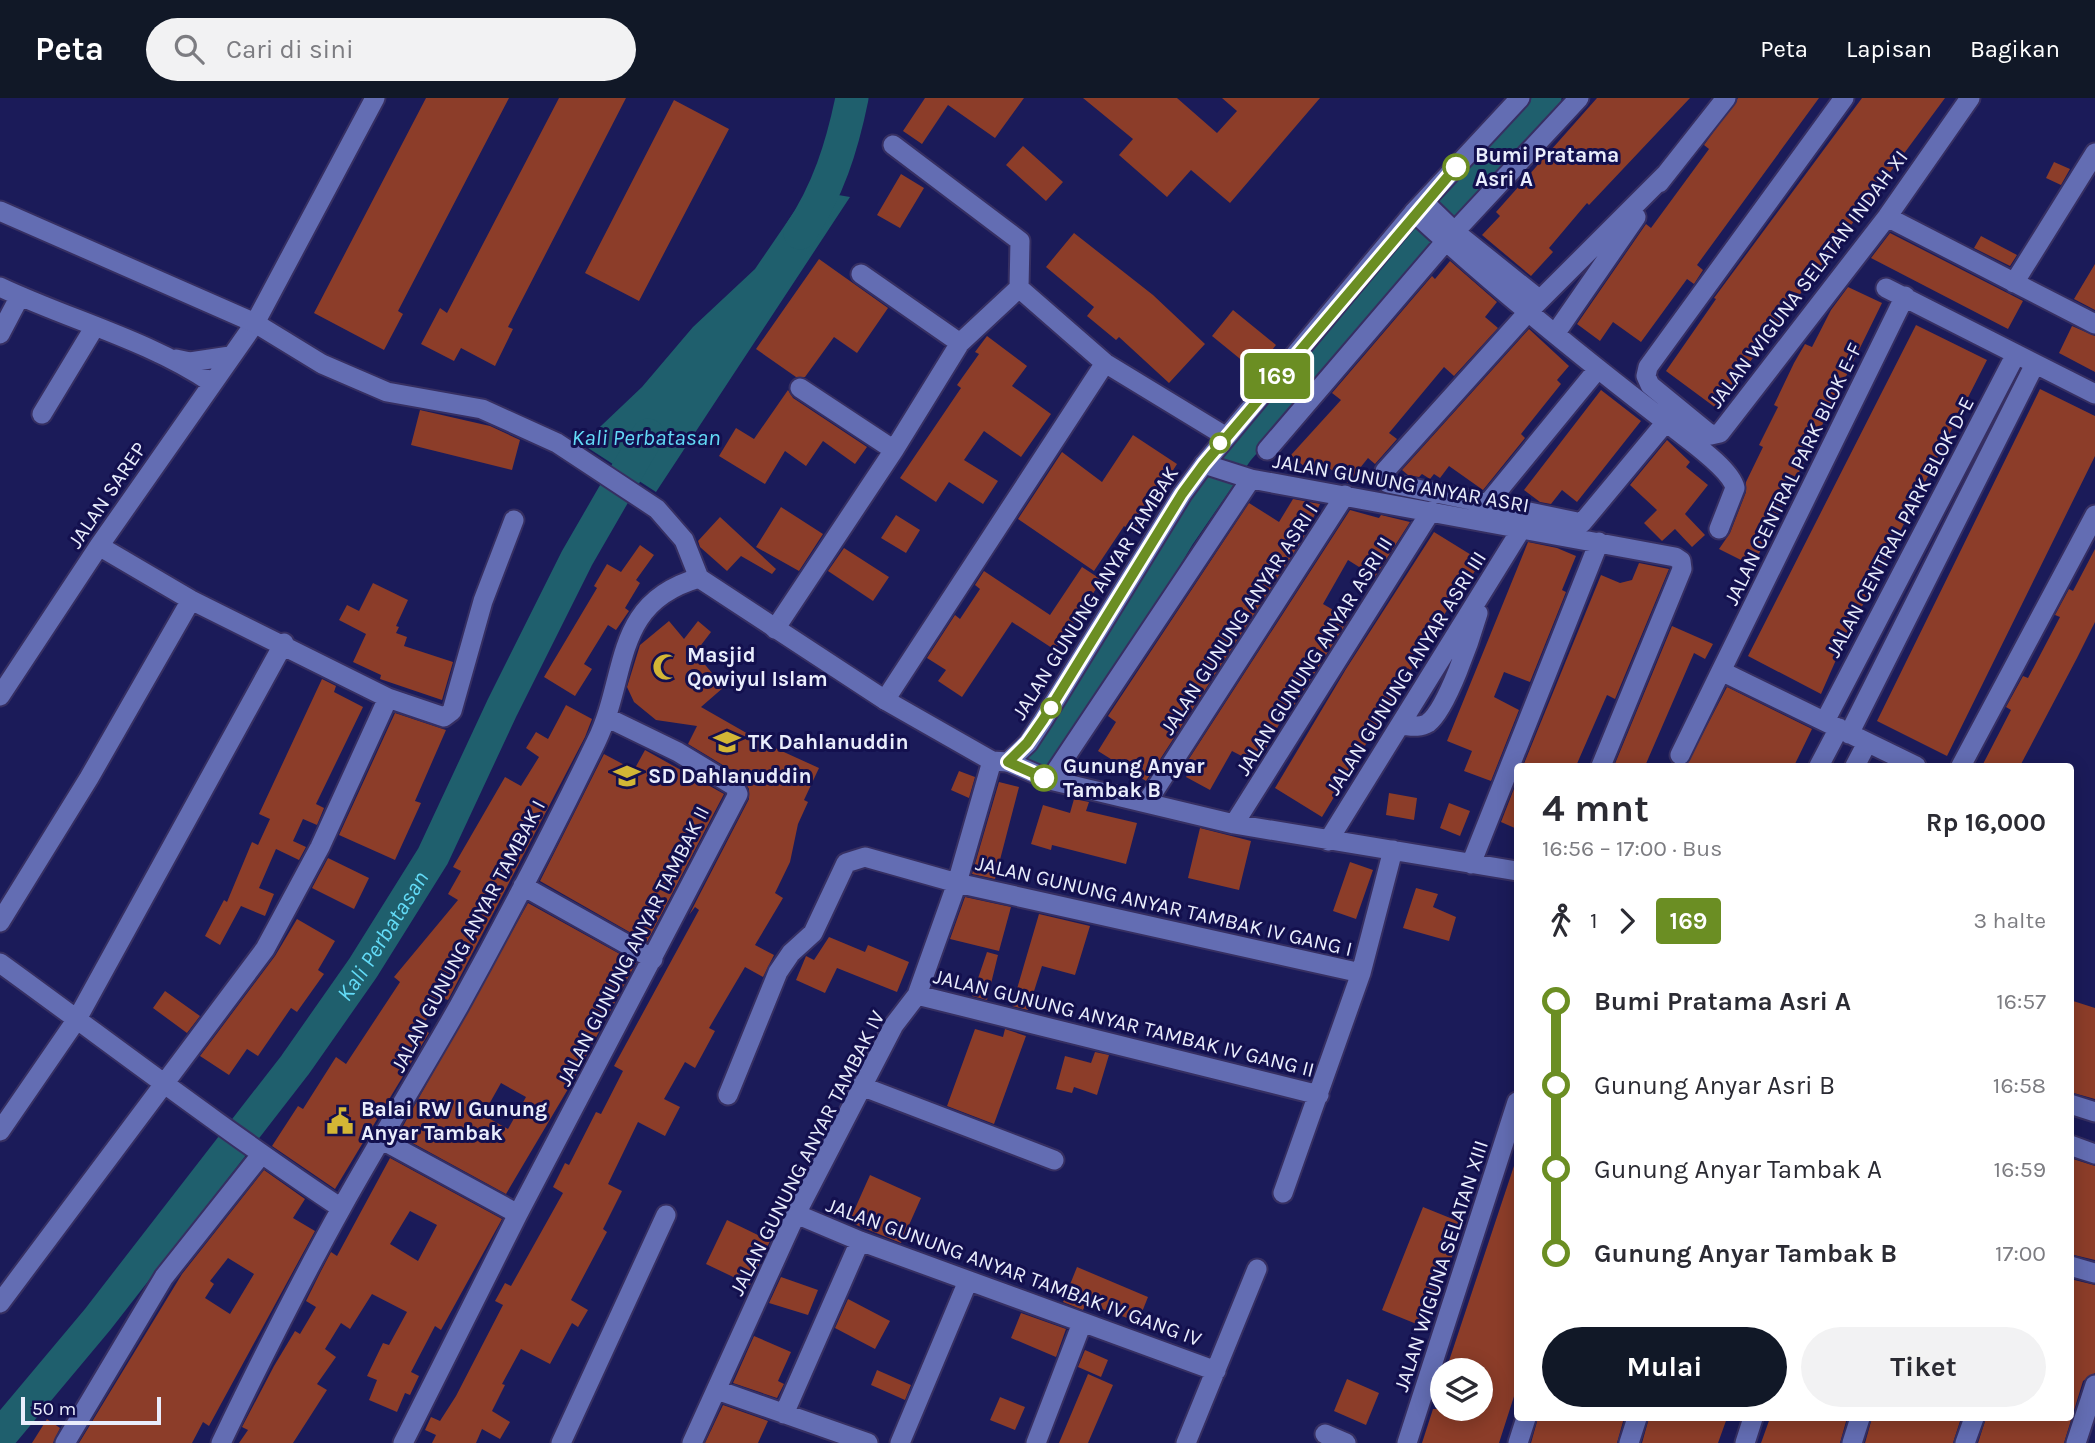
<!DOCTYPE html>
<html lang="id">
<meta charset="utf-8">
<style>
body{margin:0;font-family:Karla,sans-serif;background:#f2f2f3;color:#2b2b33;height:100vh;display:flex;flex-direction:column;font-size:26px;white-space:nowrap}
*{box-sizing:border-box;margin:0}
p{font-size:23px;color:#7c7c81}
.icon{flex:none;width:38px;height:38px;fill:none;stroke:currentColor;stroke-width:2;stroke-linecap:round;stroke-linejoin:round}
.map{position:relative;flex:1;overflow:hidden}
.drawer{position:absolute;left:1514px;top:665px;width:560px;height:658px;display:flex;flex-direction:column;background:#fff;border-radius:7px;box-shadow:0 4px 18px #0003}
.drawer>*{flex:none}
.badge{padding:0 14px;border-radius:5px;font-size:24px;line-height:46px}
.buttons{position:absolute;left:1430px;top:1260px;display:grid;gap:14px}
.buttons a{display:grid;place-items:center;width:63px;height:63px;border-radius:50%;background:#fff;box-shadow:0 4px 18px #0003;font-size:35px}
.scale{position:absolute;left:21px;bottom:18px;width:140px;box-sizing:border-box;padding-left:7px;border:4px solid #e9edfc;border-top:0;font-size:19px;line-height:24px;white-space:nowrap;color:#e9edfc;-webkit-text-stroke:5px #13104e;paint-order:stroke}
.map>.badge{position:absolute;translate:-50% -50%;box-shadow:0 0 0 4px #fff}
.legs{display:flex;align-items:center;gap:10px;height:77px;padding:0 28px;font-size:23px}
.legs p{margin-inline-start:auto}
.head{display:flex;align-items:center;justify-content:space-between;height:119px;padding:0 28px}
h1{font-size:38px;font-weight:700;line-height:52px}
.button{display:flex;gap:14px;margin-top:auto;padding:14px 28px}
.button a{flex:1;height:80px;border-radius:42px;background:#111827;color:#fff;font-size:28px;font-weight:700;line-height:80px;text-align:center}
.button a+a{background:#f2f2f3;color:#2b2b33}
ul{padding:0 28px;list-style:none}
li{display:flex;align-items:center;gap:24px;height:84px;font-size:26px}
li i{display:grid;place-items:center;width:10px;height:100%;margin:0 9px;background:currentColor}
li i::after{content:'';width:18px;height:18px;margin:-9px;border:5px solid;border-radius:50%;background:#fff}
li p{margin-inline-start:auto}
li:first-child i{background:linear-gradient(#0000 50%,currentColor 0)}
li:last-child i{background:linear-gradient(currentColor 50%,#0000 0)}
header{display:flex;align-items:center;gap:42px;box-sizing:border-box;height:98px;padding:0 35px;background:#111827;color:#fff}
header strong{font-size:33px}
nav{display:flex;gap:38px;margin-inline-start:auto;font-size:24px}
.search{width:490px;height:63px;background:#f2f2f3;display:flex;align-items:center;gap:18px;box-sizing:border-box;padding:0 24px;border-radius:38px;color:#7c7c81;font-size:26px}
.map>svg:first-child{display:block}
.water{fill:#1f5f6d}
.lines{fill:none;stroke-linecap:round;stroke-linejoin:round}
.river{stroke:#1f5f6d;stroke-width:33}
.building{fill:#8c3d29;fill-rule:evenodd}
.minor-casing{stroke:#362f62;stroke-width:23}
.tertiary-casing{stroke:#362f62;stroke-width:23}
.minor{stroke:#636db3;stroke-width:19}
.tertiary{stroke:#636db3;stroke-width:19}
.line-1-casing{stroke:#fff;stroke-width:16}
.line-1{stroke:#6b8e23;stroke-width:10}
.stop-1-dot{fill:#fff;stroke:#6b8e23;stroke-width:3.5}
.labels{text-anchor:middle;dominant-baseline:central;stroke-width:6;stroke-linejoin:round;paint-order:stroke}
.stop-label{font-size:21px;font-weight:bold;fill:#e9edfc;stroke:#13104e;text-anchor:start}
.street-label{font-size:21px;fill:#e9edfc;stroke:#13104e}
.poi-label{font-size:21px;font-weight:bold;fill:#e9edfc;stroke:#13104e;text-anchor:start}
.water-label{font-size:23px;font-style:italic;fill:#63dbf7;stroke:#13104e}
</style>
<header>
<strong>Peta</strong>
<div class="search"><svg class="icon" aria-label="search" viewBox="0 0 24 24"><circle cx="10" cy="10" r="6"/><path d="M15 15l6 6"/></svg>Cari di sini</div>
<nav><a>Peta</a><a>Lapisan</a><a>Bagikan</a></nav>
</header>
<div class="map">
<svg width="2095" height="1345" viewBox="0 0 2095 1345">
<rect width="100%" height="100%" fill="#1b1b59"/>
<path class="water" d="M809,92L850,99L656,394L582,346L642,289L693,229L755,171Z"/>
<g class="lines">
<g class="river">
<path d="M800,135C828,93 842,49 852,0"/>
<path d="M1040,669L1179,437L1237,353L1446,109L1545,0"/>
<path id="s1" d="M0,1338L98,1221L295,967L363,870L433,758L502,610L577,460L648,337"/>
</g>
</g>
<path class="building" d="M426,0H509L398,213L403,216L384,252L314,215Z
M559,0H626L508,229L513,231L495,268L461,250L454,263L421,246L440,210L447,215Z
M925,0H1024L995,40L948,7L922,46L903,33Z
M1083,0H1177L1217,35L1237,13L1222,0H1320L1230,105L1191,72L1167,99L1119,57L1133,41Z
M1597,0H1690L1589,107L1587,105L1549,150L1553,154L1531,178L1482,137L1500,118L1496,114Z
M1738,0H1819L1697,167L1703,172L1694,186L1687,181L1641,244L1613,224L1600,243L1577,226L1646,126L1651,130L1709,51L1704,47Z
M1862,0H1945L1716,310L1666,273L1716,201L1714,200Z
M674,2L729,31L639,203L585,175Z
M1023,48L1063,84L1046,103L1006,67Z
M2054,64L2070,71L2061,87L2046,80Z
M901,76L924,90L900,130L877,117Z
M1074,135L1153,197L1205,246L1169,285L1119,239L1116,242L1087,218L1094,209L1046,169Z
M1890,135L2023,203L2008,231L1871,160Z
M1981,138L2017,157L2010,168L1974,150Z
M819,161L888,210L857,255L834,239L805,279H796L756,251Z
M1450,163L1497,204L1485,219L1498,230L1454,278L1444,269L1389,335L1397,341L1375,366L1368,360L1348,385L1324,366L1314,377L1291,357L1341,302L1332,295L1432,178L1435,181Z
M2095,166V212L2074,201Z
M1848,189L1882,205L1753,468L1719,451L1730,435L1746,394V384L1763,349L1759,347L1778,309L1774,307L1794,265L1805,246L1812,249L1831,212Z
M1233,212L1276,247L1255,273L1212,238Z
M1916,227L1987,262L1843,546L1821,596L1748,558Z
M2072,228L2095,238V274L2059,255Z
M1529,231L1569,268L1557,282L1561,286L1521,336L1525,340L1483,392L1449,368L1440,380L1434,376L1430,381L1422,376L1419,379L1408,377L1402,372Z
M987,238L1027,268L1012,288L1051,316L1021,359L984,333L964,362L998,383L983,406L949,384L936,404L900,380L961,290L957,287L979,256L975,254Z
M2040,291L2095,318V358L1947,658L1877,623Z
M788,292L793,300L867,349L855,366L823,343L806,368L785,353L765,386L719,358L736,330L754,341Z
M1601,292L1641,323L1577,404L1562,392L1551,406L1540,404L1524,392Z
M420,312L490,328L520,342L512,372L411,347Z
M1133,337L1177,366L1133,435L1124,428L1094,473L1018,421L1062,354L1102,384Z
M1667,342L1690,364L1686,369L1708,387L1685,416L1705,437L1692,449L1675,431L1662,443L1644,425L1657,412L1630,387Z
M1293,401L1320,406L1304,439L1146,683L1098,653L1116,624L1108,618L1249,405L1279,424Z
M781,409L823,436L799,473L756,449Z
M1350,412L1379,420L1381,417L1410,424L1375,479L1348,462L1323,506L1349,521L1293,609L1290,607L1257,666L1232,653L1210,692L1186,679L1193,668L1187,664Z
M896,417L920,432L906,455L881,440Z
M720,419L776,471L772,476L741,458L727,473L700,449L698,443Z
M1434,434L1481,463L1470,481L1467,479L1322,719L1275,690L1346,571Z
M1528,444L1557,450L1576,458L1562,492L1566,494L1530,584L1504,574L1494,599L1519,612L1491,683L1464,673L1472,653L1447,643Z
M640,447L654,457L636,482L640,485L625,510L629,513L616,532L608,527L584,566L592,571L575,598L544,579L597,490L594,488L607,466L621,474Z
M844,450L889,479L873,503L828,473Z
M2095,451V524L2077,560L2020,668H1982L2011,612L2006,609L2023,578L2028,580L2060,519L2055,517L2069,491L2073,493Z
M1639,465L1669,471L1615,601L1607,597L1576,668H1523L1601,477L1620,485L1632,482Z
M1082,469L1102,482L1055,552L1012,524L962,599L938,583L946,572L927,560L955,517L960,521L980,491L975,487L984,473L1050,517Z
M373,485L408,502L396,528L399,529L396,535L407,539L404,548L453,564L442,602L380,581L381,577L353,564L366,536L339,522L347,507L359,513Z
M669,523L684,541L698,523L711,534L695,555L724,589L701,609L764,645L819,670L804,702L808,704L798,726L790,764L775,795L783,800L755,847L774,857L763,879L745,869L709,930L715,933L695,970L685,964L664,1001L680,1009L665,1038L638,1024L608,1086L622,1093L603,1131L607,1134L571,1202L588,1212L578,1229L572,1225L550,1266L521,1251L502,1286L505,1287L492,1313L510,1324L500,1341L482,1331L476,1345H432L436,1337L425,1332L431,1319L440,1323L456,1298L503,1207L495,1203L505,1185L511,1188L563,1095L553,1089L565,1065L569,1067L596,1014L601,1016L623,973L614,968L699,812L695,809L689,817L749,701V691L741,678L688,646L697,628L656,622L634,604L627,589L640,547Z
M1672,528L1713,546L1705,561L1694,555L1645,668H1614Z
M322,581L336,588L334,594L363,609L316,706L324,710L317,727L303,721L293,743L306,749L299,762L276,751L259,790L274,796L265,818L241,808L220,847L205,838L224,802L227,804L252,744L258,747L270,721L259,716Z
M1727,589L1812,631L1794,668H1686Z
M566,607L592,621L585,639L448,902L442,900L421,929L429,935L335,1091L272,1048L298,1008L303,1011L336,959L346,966L400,884L394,879L458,802L448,796L461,773L453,769L505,679L521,688L539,659L526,650L536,634L548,641Z
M395,615L446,632L415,703L421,705L395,762L339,737Z
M645,652L724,696L647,844L540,783L604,656L634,672Z
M959,673L975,679L969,700L951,692Z
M1517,683V731L1501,724Z
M999,684L1019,689L995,781L972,776Z
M1389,695L1417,700L1414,722L1386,717Z
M1074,701L1089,704L1086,713L1137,725L1126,766L1052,747L1051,752L1031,746L1043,707L1070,715Z
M1449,705L1470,713L1460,738L1440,730Z
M1200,730L1251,743L1239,792L1188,780Z
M328,760L369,780L354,811L312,790Z
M1350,764L1373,772L1356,821L1333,813Z
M1416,790L1438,796L1433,809L1456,819L1449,843L1403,830Z
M965,799L1011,809L999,853L950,841Z
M528,805L636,865L571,986L506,1096L398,1037ZM501,985L526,999L508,1031L483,1017Z
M1039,816L1090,828L1075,877L1042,868L1028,912L1012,908Z
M297,821L335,843L318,872L324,876L297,914L291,910L258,958L247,951L229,977L200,958L275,858Z
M829,839L865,854L868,847L909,864L897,894L837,870L825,895L796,882L806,858L814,862Z
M987,854L998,857L987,902L972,898Z
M165,893L200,918L187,935L153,910Z
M2070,902L2095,910V1001L2070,994Z
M975,931L1003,939L1005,931L1026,938L994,1026L947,1008Z
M1095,954L1109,957L1097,997L1074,989L1072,995L1056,991L1065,958L1091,965Z
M390,1060L502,1121L441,1232L435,1228L411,1274L419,1278L410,1297L405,1295L397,1314L369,1302L377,1282L367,1278L383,1245L389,1247L407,1214L372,1196L350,1231L341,1225L325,1251L336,1259L317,1286L327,1292L293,1345H239L248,1332L242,1329L274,1268L295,1233L300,1236L316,1209L306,1203L321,1173L331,1154L337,1158ZM410,1113L437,1127L418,1163L390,1146Z
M2070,1060L2095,1068V1162L2070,1156Z
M1514,1068H1517V1289L1499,1345H1422L1433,1311H1480V1288L1486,1272H1446Z
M264,1072L305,1101L293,1120L315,1133L209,1328L203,1324L192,1345H79L182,1176ZM228,1160L254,1176L230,1216L205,1200L214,1186L210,1183Z
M870,1077L921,1100L901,1145L849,1124Z
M1423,1109L1465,1126L1424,1229L1382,1212Z
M727,1122L770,1143L750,1187L706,1166Z
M1077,1169L1148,1199L1138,1224L1086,1205L1083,1212L1063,1204Z
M781,1179L818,1192L808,1217L769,1205Z
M2070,1181L2095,1187V1275L2083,1283L2064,1345H1978L1986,1320H2070Z
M848,1201L890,1223L875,1251L835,1230Z
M1021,1215L1066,1231L1056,1259L1011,1240Z
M754,1238L791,1254L778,1283L784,1286L777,1300L733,1285Z
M1085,1252L1108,1262L1101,1279L1078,1269Z
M877,1272L911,1287L905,1302L871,1287Z
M1088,1276L1113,1287L1088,1345H1059Z
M1347,1281L1379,1295L1366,1327L1334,1313Z
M1000,1299L1025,1309L1015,1332L990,1322Z
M723,1307L768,1323L758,1345H705Z
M1538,1320H1624L1617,1345H1531Z
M1649,1320H1727L1718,1345H1642Z
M1770,1320H1847L1840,1345H1761Z
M1872,1320H1961L1953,1345H1865Z
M47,1321L60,1330L53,1345H32Z"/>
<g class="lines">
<defs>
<path id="minor" d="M1844,0L1648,269L1646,278L1650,287L1711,337L1720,335L1887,119L1970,0
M893,47L1020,143L1019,190L1105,265L1225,338
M1666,76L1529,213L1385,373L1384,380L1388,385L1582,425L1666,324
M1659,85L1726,0
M1424,104L1455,134L1540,202
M1414,114C1497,191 1585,262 1675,331C1690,343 1731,371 1735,390L1719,431
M1887,119L2095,226
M861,176L960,245
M2014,185L2095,55
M0,189C70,222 148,242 212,285
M1886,190L2095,296
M0,236L20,198
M1555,236L1636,119
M176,261L190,264L230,258
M800,290L894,352
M42,316L94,230
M1267,352L1446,143L1579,0
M1204,366L1251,381
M1488,405L1597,272
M99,448L191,502L388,600L444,619L452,613L483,503L514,422
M775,531L894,352L960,245L1019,190
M1721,573L1905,198
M0,598L99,448L255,225
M885,602L1105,265
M1825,623L2016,256
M1401,627C1411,628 1420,630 1428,625C1447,611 1471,539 1478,515
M1849,636L2035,266
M1680,657L1721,573L1916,668
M1008,664L1050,682L1234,726L1517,773
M1819,668L1839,630
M1855,668L1867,645
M1961,668L2095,417
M1050,682L1251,381L1675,459L1681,463L1682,471L1601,668
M1147,704L1345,397
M1234,726L1431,413
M1328,743L1522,430
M1471,766L1599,444
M523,788L653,861
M0,824L89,680L191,502
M0,865C113,947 225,1033 341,1110
M917,897L1319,997
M861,988L1054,1062
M728,997L778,874L791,855L813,835L846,765L865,759L957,785L1361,875
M2070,1006L2095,1014
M0,1033L77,921L284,545
M382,1042L518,1116
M2070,1047L2095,1056
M1283,1095L1361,875L1393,752
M796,1116L860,1143L1216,1273
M2070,1168L2095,1175
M0,1205L265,851L320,749L388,600
M717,1292L868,1345
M784,1316L860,1143
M1325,1336L1346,1345
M65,1345L164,1179L261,1057
M221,1345C259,1266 299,1186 342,1109C380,1041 421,975 459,908C507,821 553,733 596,644C629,577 611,505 699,480
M403,1345L518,1116L738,696L734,688L678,654L608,620
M561,1345L666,1117
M692,1345L796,1116L894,927L917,897L957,785L992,663
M900,1345L968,1183
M1036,1345L1082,1225
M1186,1345L1257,1171
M1407,1345L1517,1004
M1518,1345L1526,1320
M1629,1345L1637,1320
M1745,1345L1753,1320
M1852,1345L1860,1320
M1965,1345L1974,1320
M2076,1345L2095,1287"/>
<path id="tertiary" d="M0,113L255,225L322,266L387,294L482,311L557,345L657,411L684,442L699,480L885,602L992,663L1008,664L1028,645L1043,622L1182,396L1204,366L1414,114L1520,0
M255,225L375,0"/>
</defs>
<use href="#minor" class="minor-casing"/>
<use href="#tertiary" class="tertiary-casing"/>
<use href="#minor" class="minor"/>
<use href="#tertiary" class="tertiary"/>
</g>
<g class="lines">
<defs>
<path id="line-1" d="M1044,680L1008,664L1027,645L1043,622L1182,396L1204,366L1456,69"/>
</defs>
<use href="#line-1" class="line-1-casing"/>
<use href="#line-1" class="line-1"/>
</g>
<defs>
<symbol id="mosque-bare" viewBox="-9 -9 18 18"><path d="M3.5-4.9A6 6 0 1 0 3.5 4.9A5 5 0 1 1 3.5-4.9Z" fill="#d3b635" stroke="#13104e" stroke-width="2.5" paint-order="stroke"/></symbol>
<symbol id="school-bare" viewBox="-9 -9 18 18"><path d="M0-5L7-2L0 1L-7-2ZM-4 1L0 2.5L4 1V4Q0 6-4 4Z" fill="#d3b635" stroke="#13104e" stroke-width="2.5" paint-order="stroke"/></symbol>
<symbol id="civic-bare" viewBox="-9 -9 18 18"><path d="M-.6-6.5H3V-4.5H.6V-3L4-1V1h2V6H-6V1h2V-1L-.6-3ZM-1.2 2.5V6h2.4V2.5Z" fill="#d3b635" stroke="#13104e" stroke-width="2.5" paint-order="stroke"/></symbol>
</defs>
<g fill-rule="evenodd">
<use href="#mosque-bare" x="647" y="550" width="38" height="38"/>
<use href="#school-bare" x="708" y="625" width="38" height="38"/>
<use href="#school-bare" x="608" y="659" width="38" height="38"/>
<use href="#civic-bare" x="321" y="1004" width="38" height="38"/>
</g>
<g class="stop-1-dot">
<circle cx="1456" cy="69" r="12"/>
<circle cx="1220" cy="345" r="9"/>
<circle cx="1051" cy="610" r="9"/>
<circle cx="1044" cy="680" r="12"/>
</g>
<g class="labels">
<g class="stop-label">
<text x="1475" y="57">Bumi Pratama<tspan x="1475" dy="24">Asri A</tspan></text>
<text x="1063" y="668">Gunung Anyar<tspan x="1063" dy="24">Tambak B</tspan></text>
</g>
<g class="street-label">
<text transform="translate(1808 181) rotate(-53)">JALAN WIGUNA SELATAN INDAH XI</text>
<text transform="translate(1793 376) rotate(-64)">JALAN CENTRAL PARK BLOK E-F</text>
<text transform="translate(1401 385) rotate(10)">JALAN GUNUNG ANYAR ASRI</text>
<text transform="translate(107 397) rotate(-56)">JALAN SAREP</text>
<text transform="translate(1900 429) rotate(-62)">JALAN CENTRAL PARK BLOK D-E</text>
<text transform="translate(1095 495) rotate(-58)">JALAN GUNUNG ANYAR TAMBAK</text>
<text transform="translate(1239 521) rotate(-57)">JALAN GUNUNG ANYAR ASRI I</text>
<text transform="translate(1314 558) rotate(-58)">JALAN GUNUNG ANYAR ASRI II</text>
<text transform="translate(1406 575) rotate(-58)">JALAN GUNUNG ANYAR ASRI III</text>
<text transform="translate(1164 808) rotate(13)">JALAN GUNUNG ANYAR TAMBAK IV GANG I</text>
<text transform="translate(468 838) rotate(-62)">JALAN GUNUNG ANYAR TAMBAK I</text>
<text transform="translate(633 848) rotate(-63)">JALAN GUNUNG ANYAR TAMBAK II</text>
<text transform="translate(1124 925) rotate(14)">JALAN GUNUNG ANYAR TAMBAK IV GANG II</text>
<text transform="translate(807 1055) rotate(-63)">JALAN GUNUNG ANYAR TAMBAK IV</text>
<text transform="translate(1441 1168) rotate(-72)">JALAN WIGUNA SELATAN XIII</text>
<text transform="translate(1014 1174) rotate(20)">JALAN GUNUNG ANYAR TAMBAK IV GANG IV</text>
</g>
<g class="poi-label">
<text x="687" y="557">Masjid<tspan x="687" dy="24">Qowiyul Islam</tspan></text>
<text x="748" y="644">TK Dahlanuddin</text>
<text x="648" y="678">SD Dahlanuddin</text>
<text x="361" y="1011">Balai RW I Gunung<tspan x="361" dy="24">Anyar Tambak</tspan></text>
</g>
<g class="water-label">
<text x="646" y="339">Kali Perbatasan</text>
<text stroke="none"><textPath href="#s1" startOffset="630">Kali Perbatasan</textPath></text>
</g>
</g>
</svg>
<div class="buttons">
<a><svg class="icon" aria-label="layers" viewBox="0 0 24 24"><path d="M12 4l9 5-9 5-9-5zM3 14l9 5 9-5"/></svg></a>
</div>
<div class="scale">50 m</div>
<b class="badge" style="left:1277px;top:278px;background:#6b8e23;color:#fff">169</b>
<section class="drawer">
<div class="head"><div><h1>4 mnt</h1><p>16:56 – 17:00 · Bus</p></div><b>Rp 16,000</b></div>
<div class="legs"><svg class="icon" aria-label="walk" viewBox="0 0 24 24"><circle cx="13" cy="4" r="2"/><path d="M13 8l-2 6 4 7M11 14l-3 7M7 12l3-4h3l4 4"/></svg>1<svg class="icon" aria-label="forward" viewBox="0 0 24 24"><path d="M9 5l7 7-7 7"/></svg><b class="badge" style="background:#6b8e23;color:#fff">169</b><p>3 halte</p></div>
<ul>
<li><i style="color:#6b8e23"></i><b>Bumi Pratama Asri A</b><p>16:57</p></li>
<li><i style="color:#6b8e23"></i><span>Gunung Anyar Asri B</span><p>16:58</p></li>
<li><i style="color:#6b8e23"></i><span>Gunung Anyar Tambak A</span><p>16:59</p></li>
<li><i style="color:#6b8e23"></i><b>Gunung Anyar Tambak B</b><p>17:00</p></li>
</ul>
<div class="button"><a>Mulai</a><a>Tiket</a></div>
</section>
</div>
